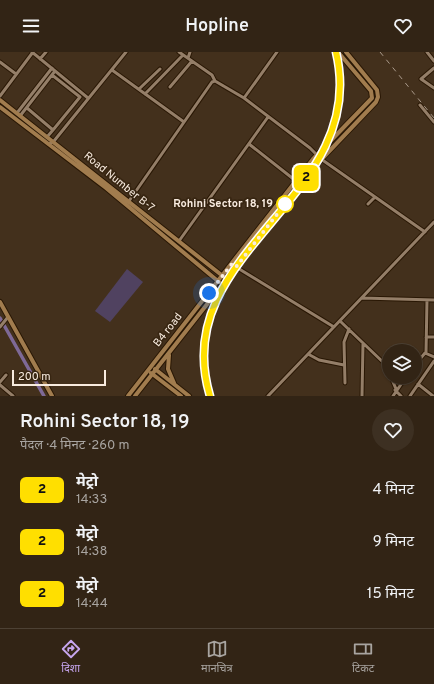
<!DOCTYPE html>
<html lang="hi">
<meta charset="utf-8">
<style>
body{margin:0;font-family:Overpass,"Noto Sans Devanagari",sans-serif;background:#3d3022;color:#f1f3f6;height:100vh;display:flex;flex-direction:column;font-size:15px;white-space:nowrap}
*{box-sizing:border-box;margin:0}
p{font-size:13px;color:#a8a4a0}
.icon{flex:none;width:22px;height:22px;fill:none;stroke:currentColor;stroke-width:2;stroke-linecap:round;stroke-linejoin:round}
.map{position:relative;height:344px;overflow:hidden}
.side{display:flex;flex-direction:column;background:#322415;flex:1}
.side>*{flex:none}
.badge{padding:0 8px;border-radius:6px;font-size:14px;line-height:26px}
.tools{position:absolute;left:382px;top:292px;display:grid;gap:8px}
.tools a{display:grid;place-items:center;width:40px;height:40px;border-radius:50%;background:#322415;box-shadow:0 1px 3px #0004,0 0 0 1px #4d4134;font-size:20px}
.scale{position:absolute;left:12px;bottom:10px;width:94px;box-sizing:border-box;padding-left:4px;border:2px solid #f8ebdf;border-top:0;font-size:11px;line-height:14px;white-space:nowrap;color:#f8ebdf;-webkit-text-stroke:3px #382612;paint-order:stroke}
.you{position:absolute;width:20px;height:20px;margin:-10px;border:3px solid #fff;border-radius:50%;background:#1a73e8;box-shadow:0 0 0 6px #1a73e833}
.map>.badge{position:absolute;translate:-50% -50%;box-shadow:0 0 0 2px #fff}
.round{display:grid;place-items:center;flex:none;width:42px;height:42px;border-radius:21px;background:#3d3022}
.overview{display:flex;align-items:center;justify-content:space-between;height:68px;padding:0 20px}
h1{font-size:19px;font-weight:600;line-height:30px}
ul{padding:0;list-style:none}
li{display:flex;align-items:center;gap:12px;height:52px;padding:0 20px}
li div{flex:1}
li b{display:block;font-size:15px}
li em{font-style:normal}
li .badge{min-width:44px;font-weight:700;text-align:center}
header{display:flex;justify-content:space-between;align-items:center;height:52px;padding:0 20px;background:#322415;font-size:18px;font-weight:600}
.tabs{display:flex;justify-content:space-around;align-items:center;height:56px;border-top:1px solid #4d4134;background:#322415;font-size:11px;color:#a8a4a0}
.tabs a{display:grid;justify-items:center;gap:2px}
.tabs .active{color:#c7a6ef}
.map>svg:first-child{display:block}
.park{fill:#504260}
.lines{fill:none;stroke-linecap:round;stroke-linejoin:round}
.canal{stroke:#7e6997;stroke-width:3.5}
.street-casing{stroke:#291704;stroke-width:5}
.secondary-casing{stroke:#291704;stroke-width:6}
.street{stroke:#947e68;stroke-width:3}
.secondary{stroke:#a17c4e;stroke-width:4}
.rail{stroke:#aa9a8b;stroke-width:1;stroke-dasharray:5 5;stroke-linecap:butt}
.line-casing{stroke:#fff;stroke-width:9}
.line{stroke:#ffdf00;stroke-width:6}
.walk{stroke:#f8ebdf;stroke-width:4;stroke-dasharray:0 7.2}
.stop-dot{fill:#fff;stroke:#ffdf00;stroke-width:2}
.labels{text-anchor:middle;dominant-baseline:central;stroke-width:3.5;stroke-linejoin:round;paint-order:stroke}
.street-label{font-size:11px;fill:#f8ebdf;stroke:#382612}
.stop-label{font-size:11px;font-weight:bold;fill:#f8ebdf;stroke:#382612;text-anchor:end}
</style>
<header><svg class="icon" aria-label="menu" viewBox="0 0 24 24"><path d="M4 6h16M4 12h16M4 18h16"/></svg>Hopline<svg class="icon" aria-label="heart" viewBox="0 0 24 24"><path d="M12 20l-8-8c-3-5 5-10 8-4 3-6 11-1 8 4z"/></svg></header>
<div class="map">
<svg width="434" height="344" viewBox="0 0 434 344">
<rect width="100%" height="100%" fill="#43301c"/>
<path class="park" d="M127,217L143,230L110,270L95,259Z"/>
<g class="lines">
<path class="canal" d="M0,266L44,344"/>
<defs>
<path id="street" d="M32,0L88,46
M179,0L212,23L215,29
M427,0L434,9
M188,6L190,0
M40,7L46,0
M0,10L16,22
M434,16L421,27L434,36
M112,18L184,70
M52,23L80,45L53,78
M170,35L192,9
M139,37L160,17
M145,42L183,3
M0,44L33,0
M244,46L277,0
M420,53L434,70
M27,56L53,78L47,85
M17,61L52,16
M20,64L55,19
M49,92L54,89L126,0
M249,92L296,129
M129,149L212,30L215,29L244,46L310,96L321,107L425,180
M368,152L375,145
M179,189L268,65
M231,212L334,275
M362,246L434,248
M340,269L386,313L389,320
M0,275L8,265
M426,285H434
M426,301L427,248
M308,302L319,308L344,313
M415,313L425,301L434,305
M391,325L396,337
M0,330L6,323
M345,331L344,290L349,277
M418,332L433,344
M0,333L13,344
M395,338L401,344
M268,344L434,170
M362,344L363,291
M393,344L406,325
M410,344L434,309"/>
<path id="secondary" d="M0,48L224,225
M0,55L106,136L219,230
M0,250L52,344
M169,303L168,317L174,331
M155,317L189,344
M151,321L181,344
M128,344L313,107L372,46L371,39L338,0
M135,344L318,111L376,50L378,45L377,38L346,0"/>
</defs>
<use href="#street" class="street-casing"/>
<use href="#secondary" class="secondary-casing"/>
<use href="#street" class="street"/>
<use href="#secondary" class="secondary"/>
<path class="rail" d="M380,0L434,66
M210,344C166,197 371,147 336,0"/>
</g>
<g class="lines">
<defs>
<path id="line" d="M210,344C166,198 371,147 336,0"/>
</defs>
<use href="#line" class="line-casing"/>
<use href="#line" class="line"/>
<path class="walk" d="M209,241L232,212L236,215L285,152"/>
</g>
<circle class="stop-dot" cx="285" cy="152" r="8"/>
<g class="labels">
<g class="street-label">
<text transform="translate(119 130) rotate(39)">Road Number B-7</text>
<text transform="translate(168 278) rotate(-52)">B4 road</text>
</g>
<g class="stop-label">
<text x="273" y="152">Rohini Sector 18, 19</text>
</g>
</g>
</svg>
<div class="tools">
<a><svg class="icon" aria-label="layers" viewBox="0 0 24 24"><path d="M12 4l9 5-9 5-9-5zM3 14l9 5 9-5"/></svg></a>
</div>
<div class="scale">200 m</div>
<div class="you" style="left:209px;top:241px"></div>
<b class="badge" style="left:306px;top:126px;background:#ffdf00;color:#111">2</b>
</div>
<section class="side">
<div class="overview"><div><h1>Rohini Sector 18, 19</h1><p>पैदल · 4 मिनट · 260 m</p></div><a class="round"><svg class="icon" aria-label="heart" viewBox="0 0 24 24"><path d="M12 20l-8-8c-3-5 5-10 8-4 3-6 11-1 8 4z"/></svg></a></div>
<ul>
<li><span class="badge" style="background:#ffdf00;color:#111">2</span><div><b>मेट्रो</b><p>14:33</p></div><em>4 मिनट</em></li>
<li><span class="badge" style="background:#ffdf00;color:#111">2</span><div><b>मेट्रो</b><p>14:38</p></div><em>9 मिनट</em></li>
<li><span class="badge" style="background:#ffdf00;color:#111">2</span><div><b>मेट्रो</b><p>14:44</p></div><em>15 मिनट</em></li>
</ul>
</section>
<nav class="tabs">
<a class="active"><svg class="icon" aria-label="directions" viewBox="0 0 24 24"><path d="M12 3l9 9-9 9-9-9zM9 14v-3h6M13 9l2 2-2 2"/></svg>दिशा</a>
<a><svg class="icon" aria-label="map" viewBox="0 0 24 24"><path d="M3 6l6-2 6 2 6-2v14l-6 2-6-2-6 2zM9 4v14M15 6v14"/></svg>मानचित्र</a>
<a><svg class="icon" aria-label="tickets" viewBox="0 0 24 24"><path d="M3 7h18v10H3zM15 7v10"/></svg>टिकट</a>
</nav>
